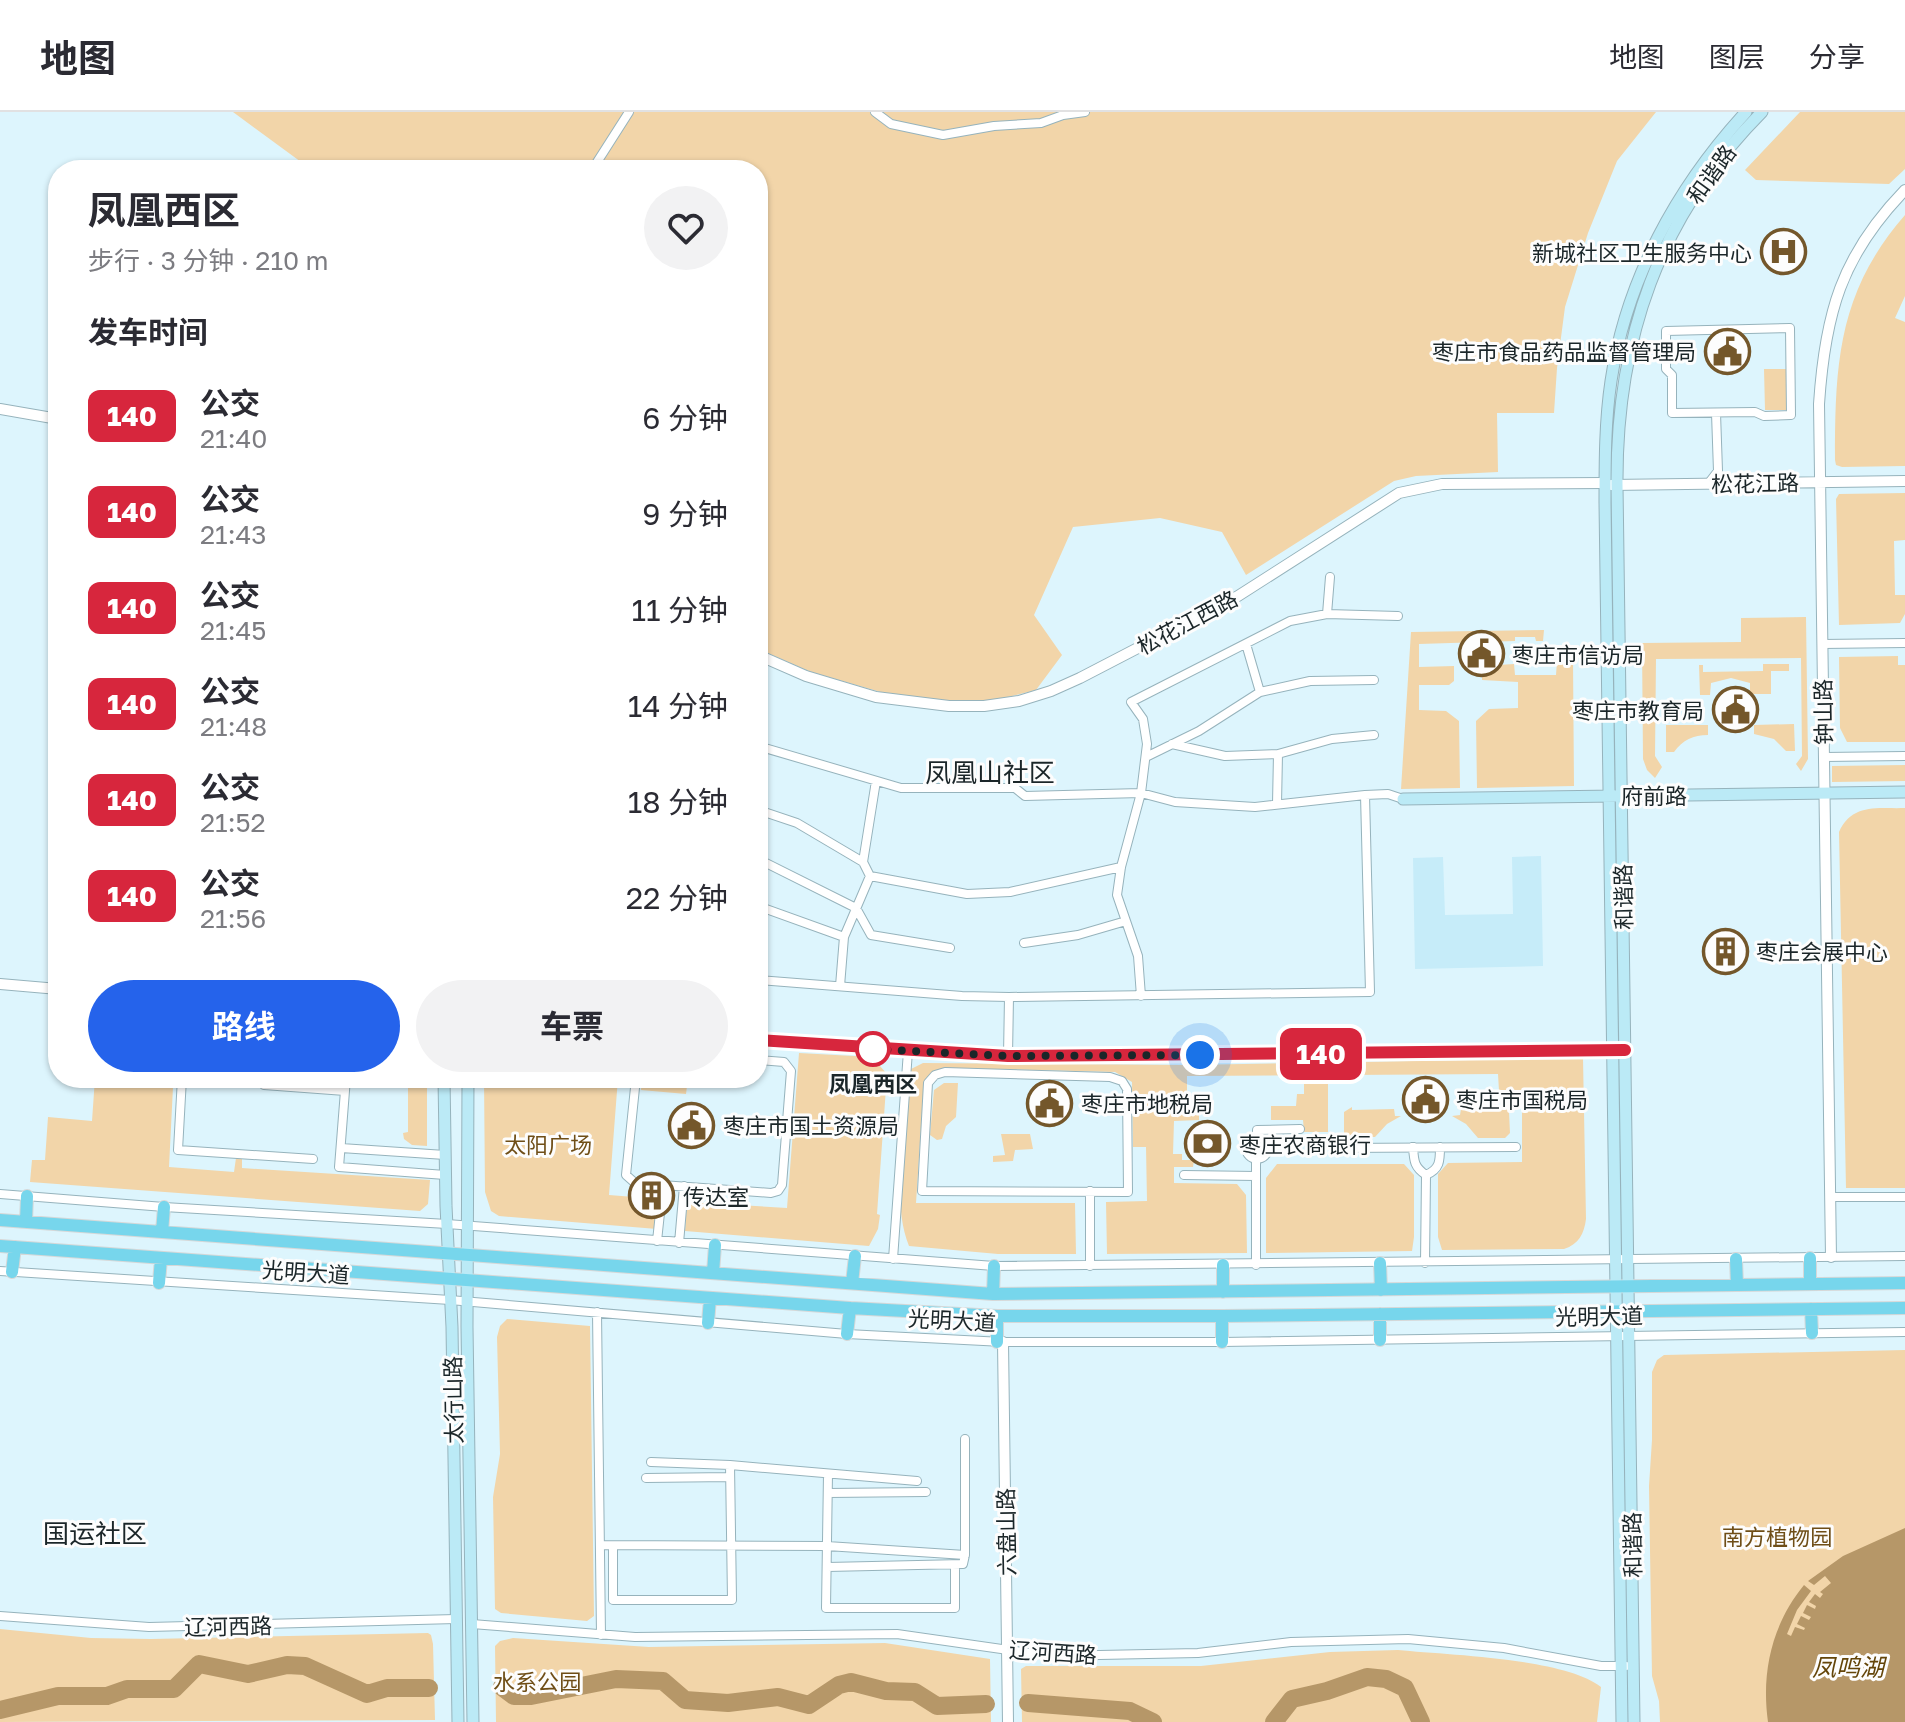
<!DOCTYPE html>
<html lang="zh">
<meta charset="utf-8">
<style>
body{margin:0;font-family:"Golos Text","Noto Sans SC",sans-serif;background:#f2f2f3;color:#2b2b33;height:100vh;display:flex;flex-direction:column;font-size:30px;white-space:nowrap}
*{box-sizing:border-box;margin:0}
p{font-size:26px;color:#7c7c81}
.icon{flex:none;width:44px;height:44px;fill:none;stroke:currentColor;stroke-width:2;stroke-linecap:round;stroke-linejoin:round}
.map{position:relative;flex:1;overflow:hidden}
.details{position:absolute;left:48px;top:48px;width:720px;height:928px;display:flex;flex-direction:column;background:#fff;border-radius:32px;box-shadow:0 2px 6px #0004}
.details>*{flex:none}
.badge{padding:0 16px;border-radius:12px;font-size:28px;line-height:52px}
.you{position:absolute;width:40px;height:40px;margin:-20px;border:6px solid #fff;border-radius:50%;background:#1a73e8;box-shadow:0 0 0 12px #1a73e833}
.map>.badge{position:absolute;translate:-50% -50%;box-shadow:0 0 0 4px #fff}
h2{padding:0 40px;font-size:30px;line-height:72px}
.round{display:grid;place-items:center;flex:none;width:84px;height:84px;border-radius:42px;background:#f2f2f3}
.headline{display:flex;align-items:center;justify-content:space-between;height:136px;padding:0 40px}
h1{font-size:38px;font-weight:700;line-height:60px}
.primary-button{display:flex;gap:16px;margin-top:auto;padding:16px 40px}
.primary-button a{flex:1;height:92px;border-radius:48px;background:#2563eb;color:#fff;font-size:32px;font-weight:700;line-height:92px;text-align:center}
.primary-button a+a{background:#f2f2f3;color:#2b2b33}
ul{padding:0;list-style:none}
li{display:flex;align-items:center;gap:24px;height:96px;padding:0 40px}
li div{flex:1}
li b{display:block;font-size:30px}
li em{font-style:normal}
li .badge{min-width:88px;font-weight:700;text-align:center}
header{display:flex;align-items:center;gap:48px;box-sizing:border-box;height:112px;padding:0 40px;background:#fff;border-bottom:2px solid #e1e1e2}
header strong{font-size:38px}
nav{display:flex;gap:44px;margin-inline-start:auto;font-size:28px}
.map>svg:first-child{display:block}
.built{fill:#c6ecf9}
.green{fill:#f2d5a9}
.water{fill:#b69768}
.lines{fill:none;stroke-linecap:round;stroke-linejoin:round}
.river{stroke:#b69768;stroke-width:18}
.minor-casing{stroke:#96b3bc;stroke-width:10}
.tertiary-casing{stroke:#96b3bc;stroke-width:12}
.secondary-casing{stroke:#96b3bc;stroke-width:13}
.primary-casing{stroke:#d6d8d8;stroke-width:14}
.minor{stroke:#fff;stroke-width:8}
.tertiary{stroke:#fff;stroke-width:10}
.secondary{stroke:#bbeaf6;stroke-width:11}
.primary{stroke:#77d6ec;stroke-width:12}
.line-casing{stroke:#fff;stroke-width:18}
.line{stroke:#d7263d;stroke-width:12}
.walk{stroke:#1b2629;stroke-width:8;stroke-dasharray:0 14.4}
.stop-dot{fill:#fff;stroke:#d7263d;stroke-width:4}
.labels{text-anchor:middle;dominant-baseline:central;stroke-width:6;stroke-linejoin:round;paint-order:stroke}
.street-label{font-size:22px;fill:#1b2629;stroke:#fdfdfd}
.poi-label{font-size:22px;fill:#1b2629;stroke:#fdfdfd;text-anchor:start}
.stop-label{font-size:22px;font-weight:bold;fill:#1b2629;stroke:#fdfdfd}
.park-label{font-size:22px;fill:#6f4e17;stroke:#fdfdfd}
.water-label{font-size:24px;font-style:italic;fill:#644509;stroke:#fdfdfd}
.quarter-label{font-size:26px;fill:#1b2629;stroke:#fdfdfd}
</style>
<header>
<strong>地图</strong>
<nav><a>地图</a><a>图层</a><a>分享</a></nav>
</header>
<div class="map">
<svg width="1905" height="1610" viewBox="0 0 1905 1610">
<rect width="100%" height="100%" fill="#ddf5fd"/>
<path class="built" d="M1541,744L1543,854L1415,857L1413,746L1443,745L1445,803L1513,802L1512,745Z"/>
<path class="green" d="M233,0H1656L1617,49L1588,121L1565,195L1557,256L1554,301H1497L1498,360L1416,364L1394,369L1246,463L1222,420L1160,406L1073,415L1034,503L1062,543L1036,578L985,591L898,585L811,560L758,537V58H312Z
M1800,0H1905V57L1889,72L1756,68L1745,58Z
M1905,103V184L1895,206L1905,210V354L1842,355L1836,353L1835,348C1835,251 1838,180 1905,103Z
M1764,257H1786L1787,298H1765Z
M1905,381V428L1894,429L1895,483H1905V502L1900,511L1839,513L1836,387L1839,382Z
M1806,505L1808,647L1801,659L1796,652L1802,644L1801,546L1656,547L1655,644L1662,655L1655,666L1647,658L1643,647L1642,531L1741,530V506Z
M1544,518L1543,529H1536L1535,525H1515V529L1419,532V555L1454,554V569L1449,573H1419V598L1446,599L1459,609L1460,676L1401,677L1411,520Z
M1898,544V553H1905V630H1847L1840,616L1839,545Z
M1557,549H1573L1574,674L1477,676L1476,609L1489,597L1518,596V570L1482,568V554L1514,552L1515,563H1556Z
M1763,552H1789V559H1771V582H1750V571L1731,566L1711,571L1710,583H1700L1699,553H1703V560L1763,559Z
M1794,612L1795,639H1786L1774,627L1754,622V613Z
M1666,613H1708V623C1693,623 1683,628 1674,640H1666Z
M1905,653V669L1832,670V654Z
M1905,696V1076H1846L1839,720C1852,691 1878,697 1905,696Z
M799,941L872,945L887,962L877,1102L880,1103L878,1117L869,1134L685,1119L687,1090L787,1096Z
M1583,946L1586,1107C1584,1122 1579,1132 1564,1137L1442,1138L1438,1125V1062L1448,1051L1522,1050V979H1499L1498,962L1187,964V994L1199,995V1008L1174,1009L1173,1042H1182V1048H1194L1193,1055H1174V1071L1237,1072L1246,1083L1247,1141L1107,1142L1106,1090L1147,1089L1146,1035H1133L1132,970L1115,960L950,956L933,959L924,969L916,1091H1075L1076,1142H998L909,1134C891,1091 904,1014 907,966L911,957L923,951L1187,953Z
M95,966L167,970L173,975L169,1055L234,1060L236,1046L242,1047V1056L430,1068L428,1092L420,1099L30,1070L32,1048H45L48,1005L92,1009Z
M352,966H427V1034L412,1033L404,1027L403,1021L408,1020V972L357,970Z
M484,966H618L609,1083L659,1087L657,1117L499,1104L491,1099L485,1080Z
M642,966H688L686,982L641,978Z
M1328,967V1020H1304L1303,1008H1271V994H1296L1297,982H1304V968Z
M944,971H958L956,1005L946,1014L942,1027L937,1028L930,1023L934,978Z
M1499,994L1506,996L1509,1000L1510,1021L1505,1026H1478L1466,1012L1452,1004L1460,1003L1461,997Z
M1352,995V998L1394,997L1395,1004H1401L1387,1012L1375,1025H1350L1344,1021V1000Z
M1001,1022H1030L1033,1037L1015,1038L1013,1049L993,1050V1044L1005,1043Z
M1277,1052H1404L1414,1063V1125L1412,1139L1266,1141V1066Z
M507,1207L590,1214L594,1504L587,1509L501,1501L495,1497L493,1385L500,1342L497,1225L500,1214Z
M1905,1238V1610H1660L1659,1589L1652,1564L1649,1374L1652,1328V1260L1657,1248L1664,1243Z
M0,1517L91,1526L151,1527L428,1521L431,1523L433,1532L435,1608L0,1610Z
M513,1526L649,1535L885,1531L990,1547L991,1610H496L495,1534L500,1529Z
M1398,1538C1447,1543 1565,1546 1601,1575L1597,1610H1022L1021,1557L1026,1554H1201L1330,1540Z"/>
<path class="water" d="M1905,1416V1610H1768C1761,1560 1772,1512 1804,1473L1811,1479L1797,1498L1787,1522L1791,1524L1795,1515L1804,1518L1805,1516L1797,1512L1801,1504L1809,1508L1811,1505L1803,1501L1807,1493L1815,1497L1816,1494L1809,1490L1815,1482L1820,1486L1823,1482L1820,1480L1831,1471L1825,1464L1814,1473L1808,1469L1843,1444Z"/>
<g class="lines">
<path class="river" d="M502,1575L514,1584H531L616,1567L663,1569L685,1588L728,1591L778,1585L809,1593L839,1573L851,1570L886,1579L915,1580L937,1594L986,1592
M1028,1591L1130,1599L1153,1610
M0,1598L58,1584H107L127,1577H174L199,1552L248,1562L287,1553L305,1554L367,1582L387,1576H429
M1274,1610L1292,1587L1327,1579L1367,1565L1386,1567L1405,1576L1421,1610"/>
<defs>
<path id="minor" d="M875,0L891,12L943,23L994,14L1041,11L1063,3L1085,0
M592,58L629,0
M1790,216L1791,303L1764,304L1755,300L1672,301V263L1666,257V219Z
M1708,372L1718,359L1716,301
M1327,502L1330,465
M1822,532L1905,531
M1260,580L1310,569L1374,568
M1172,632L1225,644L1278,642L1332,627L1374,623
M758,634L901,676H1015L1025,684L1141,681L1175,690L1255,695L1365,683L1388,682L1403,687
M1146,645L1199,619L1260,580L1246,532
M1824,645L1905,644
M1277,692L1278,642
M758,698L797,711L863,750
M758,747L856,796L871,823L950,836
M870,764L967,782L1010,780L1121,755
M758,794L844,825
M1024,831L1078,823L1126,809
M758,868L962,884L1009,885L1370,880L1365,683
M840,874L844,825L870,764L863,750L876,669
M1141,884L1138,844L1117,783L1121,755L1141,681L1147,632L1143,607L1131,590L1290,509L1327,502L1398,504
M1008,944L1009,885
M945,960L1110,965L1122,969L1127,977L1128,1080L922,1079L928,971L935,963Z
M182,966L178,1038L313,1047
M346,966L339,1055L445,1063
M636,966L626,1063L635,1071L771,1081L778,1079L782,1073L791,959L784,950L758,948
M264,973L345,979
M1257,1024V1018L1300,1017
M1246 1036a11 11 0 1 1 22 0a11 11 0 1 1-22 0Z
M1413,1035C1414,1049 1414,1055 1426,1063
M341,1036L445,1043
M1338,1036L1516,1035
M1256,1047V1153
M1184,1063L1256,1064
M1426,1063C1440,1057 1440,1049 1440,1035
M1090,1079V1154
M0,1082L164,1095L447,1112L994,1154L1905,1144
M1830,1085H1905
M657,1129L663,1073
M679,1131L684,1074
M893,1147L908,939
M1425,1151L1426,1063
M0,1159L450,1188L847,1222L1003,1230H1222L1905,1220
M597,1200L601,1523
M651,1350L730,1353L917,1369
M828,1362L826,1496H955V1453
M646,1366L730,1365
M828,1381L926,1380
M601,1433L827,1434L965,1443
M613,1434V1488H732L730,1353
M827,1455L963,1452L965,1443V1327
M0,1504L149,1515L456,1507
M472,1512L635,1525L897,1522L1050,1544L1198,1541L1291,1530L1408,1527L1504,1536L1601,1554H1626"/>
<path id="tertiary" d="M0,297L58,307
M1611,373L1905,369
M758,543L806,564L876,585L949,594H984L1019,589L1051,579L1080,566L1238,484L1399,381L1442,372L1605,371
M0,872L58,877
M758,928L1008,944L1619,938
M1831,1145L1819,292C1825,202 1841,144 1905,78
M1003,1230L1008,1610"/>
<path id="secondary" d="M1403,687L1905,680
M444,966L446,1094L452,1215L458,1610
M468,966L467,1215L473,1610
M1622,1610L1605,391C1605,350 1605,309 1611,269C1626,168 1677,75 1746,0
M1634,1610L1617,373C1616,228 1658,105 1762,0"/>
<path id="primary" d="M0,1108L993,1182L1905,1171
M26,1110L27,1084
M162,1120L164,1095
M0,1134L850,1196L997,1204H1222L1905,1196
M1810,1146V1172
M1736,1147L1737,1173
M1380,1151L1381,1178
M12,1160L15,1135
M713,1161L715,1133
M159,1171L161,1146
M852,1171L855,1144
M1223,1180V1153
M993,1182L994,1154
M1811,1197L1812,1221
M997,1204V1230
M1222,1204V1230
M708,1211L710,1186
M847,1222L850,1196
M1380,1228V1202"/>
</defs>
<use href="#minor" class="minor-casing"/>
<use href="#tertiary" class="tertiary-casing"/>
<use href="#secondary" class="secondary-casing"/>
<use href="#primary" class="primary-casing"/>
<use href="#minor" class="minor"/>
<use href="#tertiary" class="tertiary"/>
<use href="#secondary" class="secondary"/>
<use href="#primary" class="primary"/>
</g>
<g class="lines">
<defs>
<path id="line" d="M758,928L1008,944L1625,938"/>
</defs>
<use href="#line" class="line-casing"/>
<use href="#line" class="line"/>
<path class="walk" d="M873,937L1008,944L1200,943"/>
</g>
<defs>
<symbol id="hospital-ring" viewBox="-11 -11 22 22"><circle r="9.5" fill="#fdfdfd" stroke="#74572b" stroke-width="1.5"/><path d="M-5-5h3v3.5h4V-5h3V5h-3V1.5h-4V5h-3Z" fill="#74572b"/></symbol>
<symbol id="civic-ring" viewBox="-11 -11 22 22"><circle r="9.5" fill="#fdfdfd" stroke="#74572b" stroke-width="1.5"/><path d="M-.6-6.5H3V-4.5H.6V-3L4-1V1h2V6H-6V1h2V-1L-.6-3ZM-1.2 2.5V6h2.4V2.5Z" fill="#74572b"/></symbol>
<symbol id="building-ring" viewBox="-11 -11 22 22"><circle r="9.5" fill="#fdfdfd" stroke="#74572b" stroke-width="1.5"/><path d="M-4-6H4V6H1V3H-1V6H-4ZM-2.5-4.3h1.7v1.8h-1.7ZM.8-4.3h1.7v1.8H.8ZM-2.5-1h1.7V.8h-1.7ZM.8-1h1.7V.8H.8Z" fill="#74572b"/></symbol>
<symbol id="bank-ring" viewBox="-11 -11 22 22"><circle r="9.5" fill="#fdfdfd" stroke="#74572b" stroke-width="1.5"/><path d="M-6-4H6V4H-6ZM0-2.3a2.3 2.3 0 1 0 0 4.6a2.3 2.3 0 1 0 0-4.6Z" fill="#74572b"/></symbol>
</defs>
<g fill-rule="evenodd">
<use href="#hospital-ring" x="1758" y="114" width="51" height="51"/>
<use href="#civic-ring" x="1702" y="214" width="51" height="51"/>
<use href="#civic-ring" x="1456" y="516" width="51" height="51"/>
<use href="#civic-ring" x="1710" y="572" width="51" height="51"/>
<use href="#building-ring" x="1700" y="814" width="51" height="51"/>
<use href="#civic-ring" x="1400" y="962" width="51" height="51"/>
<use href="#civic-ring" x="1024" y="966" width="51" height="51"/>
<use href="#civic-ring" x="666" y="988" width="51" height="51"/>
<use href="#bank-ring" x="1182" y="1006" width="51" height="51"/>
<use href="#building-ring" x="626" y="1058" width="51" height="51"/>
</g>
<circle class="stop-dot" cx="873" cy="937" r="16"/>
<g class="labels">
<g class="street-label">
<text transform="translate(1711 62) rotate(-54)">和谐路</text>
<text transform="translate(1755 371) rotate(-1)">松花江路</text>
<text transform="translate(1187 510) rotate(-28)">松花江西路</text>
<text transform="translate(1823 600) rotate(-91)">钟山路</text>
<text x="1654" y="683">府前路</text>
<text transform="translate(1623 785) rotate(-91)">和谐路</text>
<text transform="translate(306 1160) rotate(4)">光明大道</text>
<text transform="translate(1599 1204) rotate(-1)">光明大道</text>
<text transform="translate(952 1208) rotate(3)">光明大道</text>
<text transform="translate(453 1288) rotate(-91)">太行山路</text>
<text transform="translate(1006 1420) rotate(-91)">六盘山路</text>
<text transform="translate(1632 1433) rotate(-91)">和谐路</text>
<text transform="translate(228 1514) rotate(-1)">辽河西路</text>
<text transform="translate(1053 1540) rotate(4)">辽河西路</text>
</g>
<g class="poi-label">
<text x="1752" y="140" text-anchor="end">新城社区卫生服务中心</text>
<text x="1696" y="239" text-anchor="end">枣庄市食品药品监督管理局</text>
<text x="1512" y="542">枣庄市信访局</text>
<text x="1704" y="598" text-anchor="end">枣庄市教育局</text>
<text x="1756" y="839">枣庄会展中心</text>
<text x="1456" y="987">枣庄市国税局</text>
<text x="1081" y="991">枣庄市地税局</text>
<text x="723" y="1013">枣庄市国土资源局</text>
<text x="1239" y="1032">枣庄农商银行</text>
<text x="683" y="1084">传达室</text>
</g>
<g class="stop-label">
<text x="873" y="971">凤凰西区</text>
</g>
<g class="park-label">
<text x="548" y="1032">太阳广场</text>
<text x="1777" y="1424">南方植物园</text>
<text x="537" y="1569">水系公园</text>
</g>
<g class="water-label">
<text x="1848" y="1554">凤鸣湖</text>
</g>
<g class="quarter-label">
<text x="990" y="660">凤凰山社区</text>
<text x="95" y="1421">国运社区</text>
</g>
</g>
</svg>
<div class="you" style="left:1200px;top:943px"></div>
<b class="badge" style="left:1321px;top:942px;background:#d7263d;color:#fff">140</b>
<section class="details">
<div class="headline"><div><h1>凤凰西区</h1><p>步行 · 3 分钟 · 210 m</p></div><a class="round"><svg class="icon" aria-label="heart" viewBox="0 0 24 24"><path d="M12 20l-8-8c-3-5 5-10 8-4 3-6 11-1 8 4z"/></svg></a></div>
<h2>发车时间</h2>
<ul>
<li><span class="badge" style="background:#d7263d;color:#fff">140</span><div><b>公交</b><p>21:40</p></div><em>6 分钟</em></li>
<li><span class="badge" style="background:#d7263d;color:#fff">140</span><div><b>公交</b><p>21:43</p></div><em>9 分钟</em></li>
<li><span class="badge" style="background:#d7263d;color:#fff">140</span><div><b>公交</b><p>21:45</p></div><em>11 分钟</em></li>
<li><span class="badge" style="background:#d7263d;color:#fff">140</span><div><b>公交</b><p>21:48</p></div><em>14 分钟</em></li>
<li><span class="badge" style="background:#d7263d;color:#fff">140</span><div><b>公交</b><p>21:52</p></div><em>18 分钟</em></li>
<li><span class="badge" style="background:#d7263d;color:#fff">140</span><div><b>公交</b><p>21:56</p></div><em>22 分钟</em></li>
</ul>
<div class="primary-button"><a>路线</a><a>车票</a></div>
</section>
</div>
